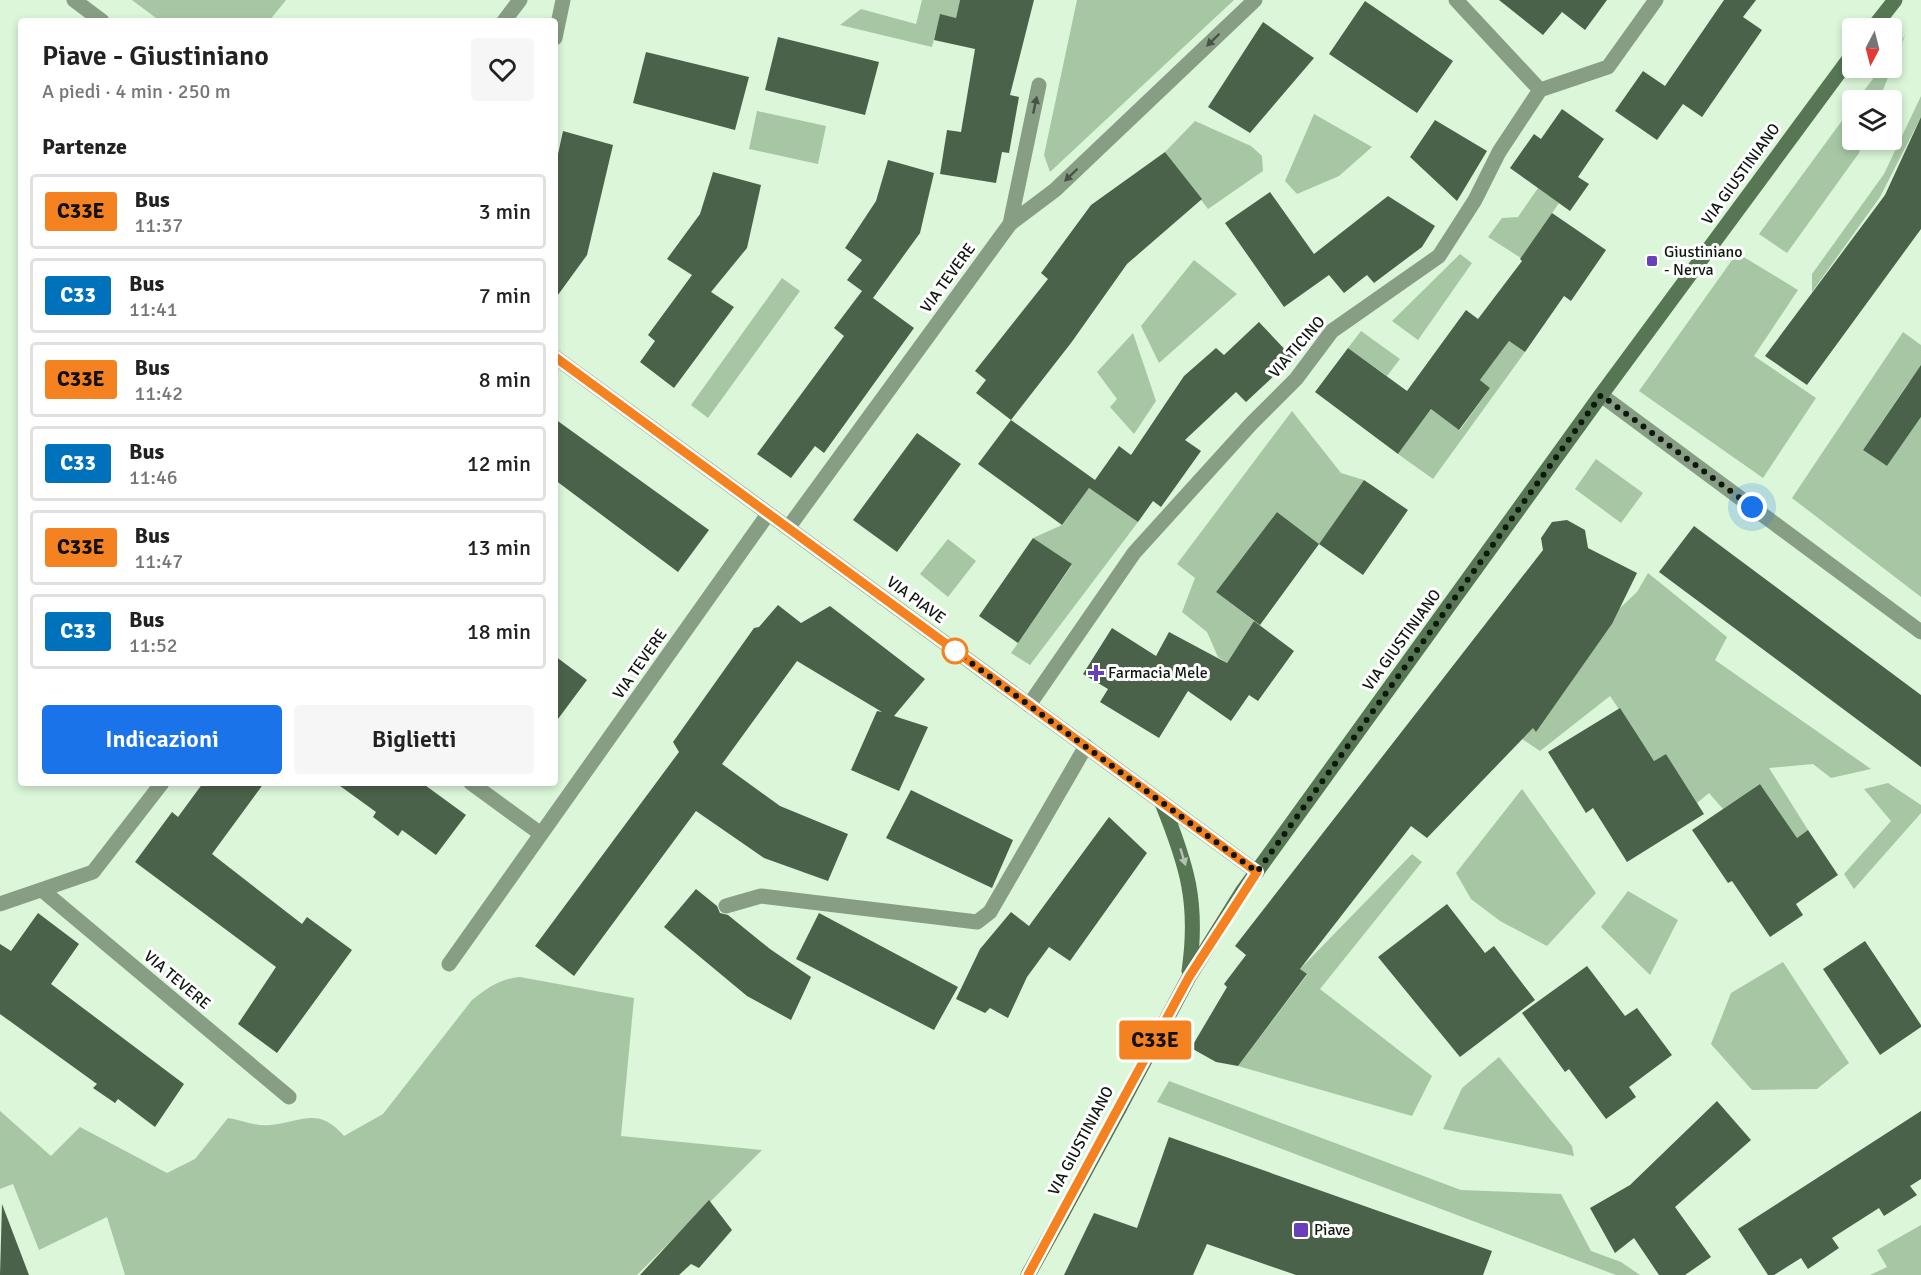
<!DOCTYPE html>
<html lang="it">
<meta charset="utf-8">
<style>
body{margin:0;font-family:Signika,sans-serif;background:#f6f6f6;color:#222;height:100vh;display:flex;flex-direction:column;font-size:22px;white-space:nowrap}
*{box-sizing:border-box;margin:0}
p{font-size:20px;color:#767676}
.icon{flex:none;width:33px;height:33px;fill:none;stroke:currentColor;stroke-width:2;stroke-linecap:round;stroke-linejoin:round}
.map{position:relative;flex:1;overflow:hidden}
.sheet{position:absolute;left:18px;top:18px;width:540px;height:768px;display:flex;flex-direction:column;background:#fff;border-radius:6px;box-shadow:0 3px 9px #0003}
.sheet>*{flex:none}
.badge{padding:0 12px;border-radius:4px;font-size:21px;line-height:39px}
.needle{width:39px;rotate:187deg}
.buttons{position:absolute;left:1842px;top:18px;display:grid;gap:12px}
.buttons a{display:grid;place-items:center;width:60px;height:60px;border-radius:6px;background:#fff;box-shadow:0 3px 9px #0003;font-size:30px}
.you{position:absolute;width:30px;height:30px;margin:-15px;border:4px solid #fff;border-radius:50%;background:#1a73e8;box-shadow:0 0 0 9px #1a73e833}
.map>.badge{position:absolute;translate:-50% -50%;box-shadow:0 0 0 3px #fff}
h2{padding:0 24px;font-size:22px;line-height:54px}
.round{display:grid;place-items:center;flex:none;width:63px;height:63px;border-radius:6px;background:#f6f6f6}
.head{display:flex;align-items:center;justify-content:space-between;height:102px;padding:0 24px}
h1{font-size:28px;font-weight:600;line-height:45px}
.primary-button{display:flex;gap:12px;margin-top:auto;padding:12px 24px}
.primary-button a{flex:1;height:69px;border-radius:6px;background:#1a73e8;color:#fff;font-size:24px;font-weight:600;line-height:69px;text-align:center}
.primary-button a+a{background:#f6f6f6;color:#222}
ul{padding:0;list-style:none}
li{display:flex;align-items:center;gap:18px;height:75px;margin:0 12px 9px;padding:0 12px;border:3px solid #e0e0e0;border-radius:6px}
li div{flex:1}
li b{display:block;font-size:22px}
li em{font-style:normal}
li .badge{min-width:66px;font-weight:700;text-align:center}
.map>svg:first-child{display:block}
.green{fill:#a7c7a4}
.building{fill:#4b624a}
.lines{fill:none;stroke-linecap:round;stroke-linejoin:round}
.minor{stroke:#879e85;stroke-width:15}
.tertiary{stroke:#879e85;stroke-width:15}
.secondary{stroke:#577754;stroke-width:15}
.secondary-bridge{stroke:#577754;stroke-width:15}
.oneway{fill:#455444}
.oneway2{fill:#b3c2b2}
.line-casing{stroke:#fff;stroke-width:14}
.line{stroke:#f58220;stroke-width:9}
.walk{stroke:#0f180f;stroke-width:6;stroke-dasharray:0 10.8}
.poi-dot{fill:#6741b9;stroke:#fff;stroke-width:2}
.stop-dot{fill:#fff;stroke:#f58220;stroke-width:3}
.labels{text-anchor:middle;dominant-baseline:central;stroke-width:6;stroke-linejoin:round;paint-order:stroke}
.street-label{font-size:16px;fill:#0f180f;stroke:#fff}
.poi-label{font-size:16px;fill:#0f180f;stroke:#fff;text-anchor:start}
</style>
<div class="map">
<svg width="1921" height="1275" viewBox="0 0 1921 1275">
<rect width="100%" height="100%" fill="#dbf6d9"/>
<path class="green" d="M132,0H286L269,21H160Z
M922,0H960L956,18L940,15L932,47L840,25L861,9L916,24Z
M1077,0H1234L1050,172L1044,155Z
M1905,35L1879,100H1857L1881,68H1892V54Z
M1921,96V117L1880,197L1812,292V274L1884,174Z
M1852,107V140H1864L1859,153L1787,253L1759,234Z
M757,111L826,126L818,164L749,149Z
M1314,114L1372,147L1339,176L1297,194L1285,181Z
M1195,121L1251,146L1262,156L1263,171L1208,209L1165,152Z
M1538,188L1559,203L1521,258L1488,237L1502,218L1518,217Z
M1737,253L1798,290L1754,356L1816,398L1763,478L1639,391Z
M1460,254L1472,263L1418,340L1392,321Z
M1194,260L1237,294L1159,363L1141,326Z
M782,278L800,291L708,418L691,405Z
M1361,331L1400,359L1387,376L1348,348Z
M1903,332L1921,345V390L1909,382L1863,450L1887,466L1921,417V597L1792,498Z
M1133,333L1156,401L1134,434L1110,407L1117,399L1097,372Z
M1509,341L1525,352L1433,479L1398,454L1431,409L1460,430L1490,388L1480,380Z
M1292,411L1341,473L1364,480L1319,544L1277,512L1216,592L1254,621L1227,663L1218,657L1207,632L1182,612L1195,578L1177,564Z
M1596,459L1643,493L1621,523L1575,489Z
M1089,488L1138,522L1030,665L1011,653L1072,565L1033,538L1062,525Z
M948,539L976,561L948,597L920,574Z
M1648,573L1727,637L1715,660L1871,769L1831,778L1813,764L1769,768L1808,830L1797,838L1760,784L1723,809L1709,793L1697,803L1666,754L1654,761L1610,696L1540,751L1522,739L1551,710L1610,627L1619,609L1637,592Z
M1888,783L1921,805V813L1854,889L1844,874L1891,821L1864,789Z
M1522,789L1596,893L1547,946L1500,921L1471,899L1456,873Z
M1412,854L1422,862L1320,989L1432,1076L1412,1116L1238,1066L1307,975L1300,969Z
M1628,891L1678,920L1650,975L1601,927Z
M1783,962L1849,1063L1817,1089L1752,1090L1711,1044L1731,993Z
M520,977L634,998L621,1136L762,1150L637,1275H125L107,1217L39,1250L13,1184L0,1189V1111L51,1156L80,1127L167,1173L195,1159L228,1118C241,1120 257,1127 270,1125C303,1122 318,1106 344,1136L383,1114L472,1000C487,988 501,978 520,977Z
M1499,1057L1572,1146L1574,1156L1443,1129L1462,1088Z
M1169,1081L1461,1190L1561,1194L1591,1251L1621,1262L1640,1275H1616L1157,1102Z
M1921,1225V1275H1870L1887,1267L1877,1250Z"/>
<path class="building" d="M960,0H1034L1010,95L1019,97L1009,153L1002,152L996,183L940,174L947,130L961,132L975,49L934,40L940,14L956,18Z
M1499,0H1607L1585,30L1562,12L1543,35Z
M1724,0H1756L1743,17L1762,30L1702,117L1683,104L1657,140L1615,111L1643,71L1665,86Z
M1365,1L1453,61L1417,113L1329,54Z
M1263,22L1314,58L1250,133L1208,107Z
M778,37L879,62L865,115L765,90Z
M646,52L749,77L735,130L633,103Z
M1562,109L1604,139L1578,177L1589,184L1570,211L1510,168L1534,134L1541,139Z
M1921,117V229L1807,385L1765,356L1885,195Z
M1435,120L1487,151L1457,201L1410,157Z
M563,131L613,145L587,255L555,299V168Z
M1165,152L1202,199L1127,264L1071,343L1011,420L976,393L986,380L975,371L1048,279L1041,273L1091,205Z
M888,160L934,173L920,233L873,298L914,328L824,453L815,446L791,478L757,454L844,336L834,328L862,291L847,280L862,260L845,248L876,201Z
M713,172L761,185L747,248L711,292L734,307L674,388L640,362L655,341L648,335L692,275L667,259L700,214Z
M1270,192L1314,254L1388,196L1435,226L1422,247L1374,283L1367,275L1344,293L1329,275L1284,307L1225,223Z
M1552,213L1606,250L1571,301L1564,296L1525,352L1509,341L1480,380L1490,388L1459,430L1431,409L1398,454L1315,392L1348,348L1407,391L1466,310L1478,319L1522,261L1520,259Z
M1259,322L1293,358L1246,402L1236,392L1185,440L1201,451L1161,507L1153,501L1138,522L1089,488L1062,525L978,464L1011,420L1095,480L1119,446L1131,455L1184,376L1216,348L1224,355Z
M1921,365V417L1887,466L1863,450Z
M555,419L709,530L678,572L555,480Z
M917,433L961,464L897,552L853,520Z
M1364,480L1408,510L1363,575L1319,544Z
M1277,512L1319,544L1260,625L1216,592Z
M1567,520L1585,530L1588,548L1637,573L1612,624L1536,732L1533,728L1427,838L1411,826L1300,969L1307,974L1238,1066L1216,1062L1191,1048L1227,987L1224,984L1246,955L1235,946L1543,550L1541,538L1552,522Z
M1694,526L1921,695V767L1659,572Z
M1033,538L1072,564L1018,643L979,616Z
M778,605L801,623L830,606L925,679L894,716L928,727L899,791L851,770L877,711L882,712L797,661L722,764L780,806L848,834L828,881L764,858L696,811L574,976L535,946L679,752L673,742L754,628L759,627Z
M1254,621L1294,651L1258,701L1249,695L1231,721L1188,691L1159,738L1100,702L1108,689L1083,674L1112,628L1156,656L1169,632L1227,663Z
M555,656L587,680L555,723Z
M1620,708L1654,761L1666,754L1704,814L1627,862L1593,808L1586,813L1548,752Z
M203,783H264L212,854L302,924L307,917L352,950L277,1053L238,1024L276,967L135,862L172,812L178,817Z
M336,783H422L466,815L436,855L402,830L398,836L373,817L376,812Z
M1760,784L1797,838L1808,830L1838,875L1796,904L1803,915L1770,937L1732,881L1728,883L1692,830Z
M911,790L1013,840L992,888L886,838Z
M1109,817L1147,853L1070,961L1049,947L1027,977L1008,1018L990,1008L985,1013L956,999L980,949L1011,912L1029,926Z
M696,889L717,906L720,913L728,915L770,949L811,977L791,1020L747,996L664,927Z
M1447,904L1485,953L1494,946L1535,1000L1460,1057L1378,957Z
M38,913L79,944L51,984L184,1084L155,1127L118,1099L115,1103L93,1088L97,1084L0,1014V944L11,951Z
M819,913L958,987L934,1030L796,959Z
M1865,941L1921,1025V1027L1880,1055L1823,969Z
M1587,966L1625,1016L1637,1008L1672,1055L1629,1087L1636,1097L1606,1119L1569,1069L1565,1072L1522,1013Z
M1717,1101L1751,1140L1675,1207L1711,1257L1685,1275H1659L1634,1238L1615,1253L1590,1208L1630,1185Z
M1921,1111V1179L1910,1186L1917,1195L1884,1216L1879,1208L1832,1238L1839,1248L1808,1269L1801,1258L1774,1275H1768L1738,1229Z
M1169,1137L1492,1251L1483,1275H1296L1207,1244L1193,1275H1064L1094,1213L1137,1228Z
M709,1200L732,1230L699,1268L691,1264L679,1275H640Z
M2,1204L29,1275H0Z"/>
<g class="lines">
<path class="minor" d="M504,21L520,0
M555,38L563,0
M1540,90L1608,67L1656,0
M1010,224L1039,85
M788,528L1010,224L1055,190L1255,0
M1029,705L1134,553L1251,424L1296,379L1332,331L1439,256L1475,200L1499,152L1540,90L1456,0
M471,783L541,834
M42,890L289,1097
M0,904L93,872L162,783
M726,906L761,896L977,922L990,912L1086,746
M449,964L768,514"/>
<path class="tertiary" d="M74,0L102,21
M555,357L1257,872
M1601,395L1921,632"/>
<path class="secondary" d="M1873,28L1895,0
M1162,803C1187,865 1199,903 1189,971
M1119,1109L1189,977L1242,892L1601,395L1852,55
M1028,1275L1062,1214"/>
<path class="secondary-bridge" d="M1062,1214L1119,1109"/>
</g>
<defs><path id="oneway-solid" d="M-6-.8H1V-3.2L6.5 0L1 3.2V.8H-6Z" transform="scale(1.5)"/></defs>
<g class="oneway">
<use href="#oneway-solid" transform="translate(1213 40) rotate(136)"/>
<use href="#oneway-solid" transform="translate(1035 105) rotate(-78)"/>
<use href="#oneway-solid" transform="translate(1071 175) rotate(136)"/>
</g>
<use class="oneway2" href="#oneway-solid" transform="translate(1183 857) rotate(73)"/>
<g class="lines">
<defs>
<path id="line" d="M555,357L1257,872L1189,977L1028,1275"/>
</defs>
<use href="#line" class="line-casing"/>
<use href="#line" class="line"/>
<path class="walk" d="M955,651L1257,872L1601,395L1752,507"/>
</g>
<g class="poi-dot">
<rect x="1646" y="255" width="12" height="12" rx="3"/>
<path d="M1093 664h6v6h6v6h-6v6h-6v-6h-6v-6h6z"/>
<rect x="1293" y="1222" width="16" height="16" rx="3"/>
</g>
<circle class="stop-dot" cx="955" cy="651" r="12"/>
<g class="labels">
<g class="street-label">
<text transform="translate(1741 174) rotate(-54)">VIA GIUSTINIANO</text>
<text transform="translate(948 278) rotate(-54)">VIA TEVERE</text>
<text transform="translate(1297 347) rotate(-49)">VIA TICINO</text>
<text transform="translate(916 600) rotate(36)">VIA PIAVE</text>
<text transform="translate(1402 640) rotate(-54)">VIA GIUSTINIANO</text>
<text transform="translate(640 664) rotate(-55)">VIA TEVERE</text>
<text transform="translate(177 980) rotate(40)">VIA TEVERE</text>
<text transform="translate(1081 1141) rotate(-62)">VIA GIUSTINIANO</text>
</g>
<g class="poi-label">
<text x="1664" y="252">Giustiniano<tspan x="1664" dy="18">- Nerva</tspan></text>
<text x="1108" y="673">Farmacia Mele</text>
<text x="1314" y="1230">Piave</text>
</g>
</g>
</svg>
<div class="buttons">
<a><svg class="needle" viewBox="-14 -14 28 28"><path d="M0-13l5 13h-10z" fill="#e53935"/><path d="M0 13l5-13h-10z" fill="#767676"/></svg></a>
<a><svg class="icon" aria-label="layers" viewBox="0 0 24 24"><path d="M12 4l9 5-9 5-9-5zM3 14l9 5 9-5"/></svg></a>
</div>
<div class="you" style="left:1752px;top:507px"></div>
<b class="badge" style="left:1155px;top:1040px;background:#f58220;color:#111">C33E</b>
<section class="sheet">
<div class="head"><div><h1>Piave - Giustiniano</h1><p>A piedi · 4 min · 250 m</p></div><a class="round"><svg class="icon" aria-label="heart" viewBox="0 0 24 24"><path d="M12 20l-8-8c-3-5 5-10 8-4 3-6 11-1 8 4z"/></svg></a></div>
<h2>Partenze</h2>
<ul>
<li><span class="badge" style="background:#f58220;color:#111">C33E</span><div><b>Bus</b><p>11:37</p></div><em>3 min</em></li>
<li><span class="badge" style="background:#0072bc;color:#fff">C33</span><div><b>Bus</b><p>11:41</p></div><em>7 min</em></li>
<li><span class="badge" style="background:#f58220;color:#111">C33E</span><div><b>Bus</b><p>11:42</p></div><em>8 min</em></li>
<li><span class="badge" style="background:#0072bc;color:#fff">C33</span><div><b>Bus</b><p>11:46</p></div><em>12 min</em></li>
<li><span class="badge" style="background:#f58220;color:#111">C33E</span><div><b>Bus</b><p>11:47</p></div><em>13 min</em></li>
<li><span class="badge" style="background:#0072bc;color:#fff">C33</span><div><b>Bus</b><p>11:52</p></div><em>18 min</em></li>
</ul>
<div class="primary-button"><a>Indicazioni</a><a>Biglietti</a></div>
</section>
</div>
